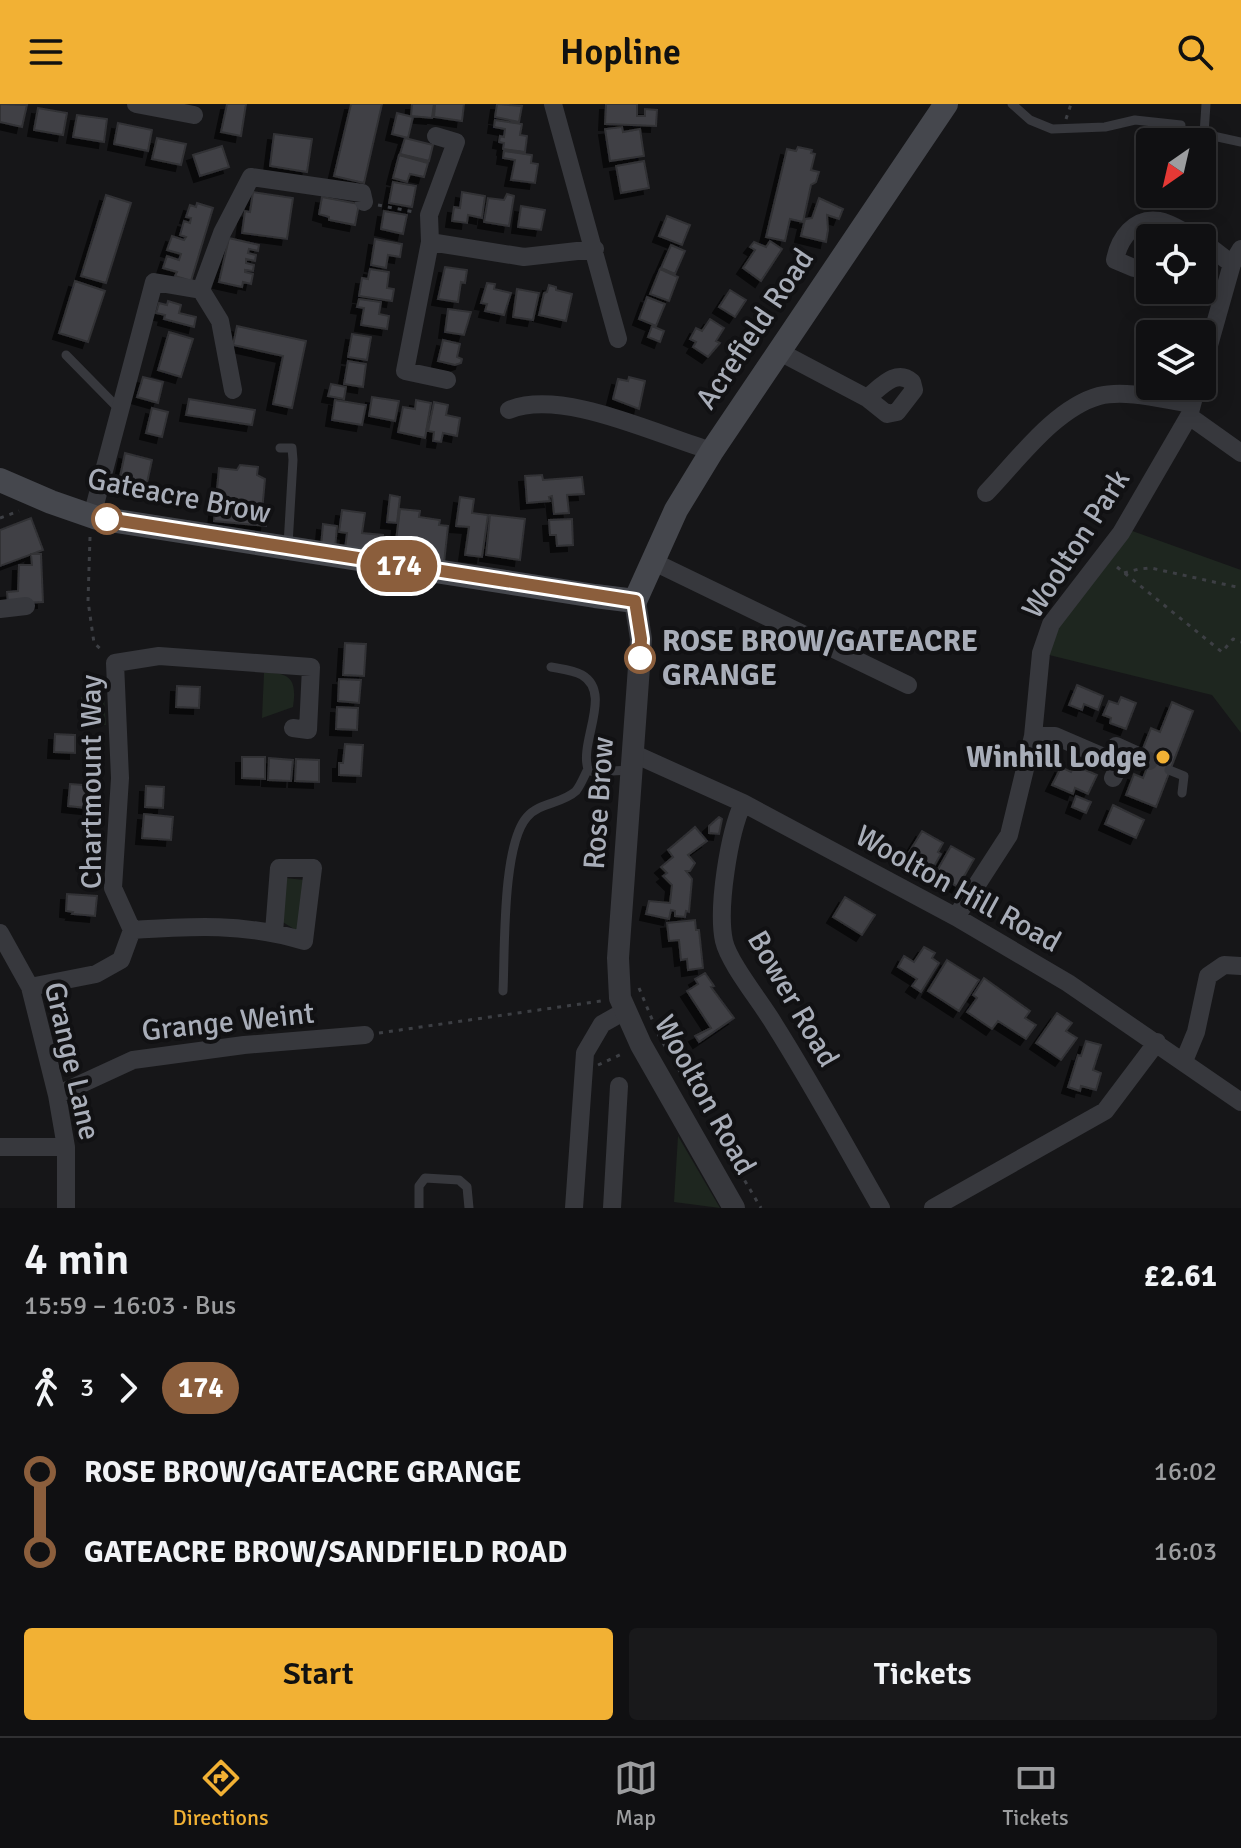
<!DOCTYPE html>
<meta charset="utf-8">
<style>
body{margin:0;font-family:Signika,sans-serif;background:#19191b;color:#f1f3f6;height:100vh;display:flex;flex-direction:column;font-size:30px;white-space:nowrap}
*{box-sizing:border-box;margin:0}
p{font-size:26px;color:#9c9d9f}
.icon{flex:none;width:44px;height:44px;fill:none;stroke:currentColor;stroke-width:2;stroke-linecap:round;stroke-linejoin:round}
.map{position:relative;height:1104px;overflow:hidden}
.side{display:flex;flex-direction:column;background:#101012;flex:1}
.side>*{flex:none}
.badge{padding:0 16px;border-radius:26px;font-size:28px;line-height:52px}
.needle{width:52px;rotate:214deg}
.fabs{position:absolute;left:1136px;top:24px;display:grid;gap:16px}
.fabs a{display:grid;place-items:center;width:80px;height:80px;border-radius:8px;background:#101012;box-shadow:0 4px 20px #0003,0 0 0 2px #303032;font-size:40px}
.map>.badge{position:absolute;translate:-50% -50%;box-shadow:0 0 0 4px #fff}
.legs{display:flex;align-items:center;gap:12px;height:88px;padding:0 24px;font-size:26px}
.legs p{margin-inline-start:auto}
.summary{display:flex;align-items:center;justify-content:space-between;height:136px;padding:0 24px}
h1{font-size:44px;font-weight:600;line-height:60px}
.action{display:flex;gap:16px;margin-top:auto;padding:16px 24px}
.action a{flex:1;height:92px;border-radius:8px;background:#f2b134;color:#111;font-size:32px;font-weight:600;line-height:92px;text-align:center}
.action a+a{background:#19191b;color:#f1f3f6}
ul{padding:0 24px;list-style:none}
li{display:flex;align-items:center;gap:28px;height:80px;font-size:30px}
li i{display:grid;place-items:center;width:12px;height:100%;margin:0 10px;background:currentColor}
li i::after{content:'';width:20px;height:20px;margin:-10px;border:6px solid;border-radius:50%;background:#101012}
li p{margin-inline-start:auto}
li:first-child i{background:linear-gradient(#0000 50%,currentColor 0)}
li:last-child i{background:linear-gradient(currentColor 50%,#0000 0)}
header{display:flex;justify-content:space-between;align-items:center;height:104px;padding:0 24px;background:#f2b134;color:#111;font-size:36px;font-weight:600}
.tabs{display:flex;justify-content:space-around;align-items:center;height:112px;border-top:2px solid #303032;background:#101012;font-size:22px;color:#9c9d9f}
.tabs a{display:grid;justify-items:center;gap:4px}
.tabs .selected{color:#f2b134}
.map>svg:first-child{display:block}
.green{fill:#1e261f}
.building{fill:#404145;stroke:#303034;stroke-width:2;filter:url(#shadow)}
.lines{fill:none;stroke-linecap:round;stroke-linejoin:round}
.path{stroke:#3d3f44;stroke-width:3;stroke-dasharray:4 6;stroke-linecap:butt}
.service{stroke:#37383d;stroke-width:9}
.minor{stroke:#37383d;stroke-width:18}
.tertiary{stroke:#37383d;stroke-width:22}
.secondary{stroke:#45474d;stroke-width:24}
.line-1-casing{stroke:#fff;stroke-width:18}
.line-1{stroke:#8b5e3c;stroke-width:12}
.stop-1-dot{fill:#fff;stroke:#8b5e3c;stroke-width:4}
.poi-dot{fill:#f2b134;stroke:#111113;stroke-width:3}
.labels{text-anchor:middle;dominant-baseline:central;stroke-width:8;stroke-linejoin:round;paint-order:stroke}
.street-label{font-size:30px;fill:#a8adb8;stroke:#111113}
.stop-label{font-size:30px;font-weight:bold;fill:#a8adb8;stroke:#111113;text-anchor:start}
.poi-label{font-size:30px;font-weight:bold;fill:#a8adb8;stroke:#111113;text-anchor:end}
</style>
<header><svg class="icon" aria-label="menu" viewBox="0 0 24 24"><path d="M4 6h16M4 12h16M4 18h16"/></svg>Hopline<svg class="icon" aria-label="search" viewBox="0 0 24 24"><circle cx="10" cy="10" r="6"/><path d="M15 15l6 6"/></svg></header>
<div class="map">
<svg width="1241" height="1104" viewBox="0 0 1241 1104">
<defs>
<filter id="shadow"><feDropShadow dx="-6" dy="6" stdDeviation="0" flood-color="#0009"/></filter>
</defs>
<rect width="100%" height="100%" fill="#161618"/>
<path class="green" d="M1124,424L1241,466V629L1212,591L1041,549Z
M264,569C291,568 297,576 293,603L262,614Z
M81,593H104L106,621L80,622Z
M285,774L305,776L299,828L281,817Z
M678,1032L720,1104L674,1098Z"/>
<path class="building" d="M0,0L27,1L22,23L0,18Z
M227,0H246L241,32L221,28Z
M351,0H382L364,79L334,72Z
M412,0H434L432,14L411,12Z
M435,0H464L462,17L434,13Z
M497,0L522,2L519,18L495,13Z
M606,0H637V12H645V5L657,6L656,22L605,20Z
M38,4L67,9L63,31L34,26Z
M397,9L413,13L408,34L392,30Z
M77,11L107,15L104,38L73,33Z
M495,16L522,20L520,31L527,32L525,48L503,45L504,39L499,38L500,32L504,33L505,25L494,23Z
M118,19L152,26L148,47L114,40Z
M622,23L623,28L640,25L644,52L610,57L605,25Z
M274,30L312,35L307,68L270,62Z
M157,34L186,40L181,61L152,55Z
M405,34L433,41L429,57L400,50Z
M222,42L229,63L200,72L193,51Z
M798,43L812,46L811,49L815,50L811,66L819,68L816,78L811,81L803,118L790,115L785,137L766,133L787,45L796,47Z
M504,47L532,51L531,59L538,60L535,79L511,76L515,56L503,54Z
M399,51L428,59L424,73L410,70L407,78L393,74Z
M644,57L649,84L621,89L616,62Z
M393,78L416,82L412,103L389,99Z
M253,88L293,94L287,135L242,129L245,107L250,108Z
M462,88L485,92L482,114L468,111L467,119L452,117L454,103L460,104Z
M507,90L514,92L509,122L484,118L488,94L504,96Z
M106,91L131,99L106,179L81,172Z
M322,93L359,100L355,121L329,116V113L319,110Z
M819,94L843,105L839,115L827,111L828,126L826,138L801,132L805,115L812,114Z
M197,99L213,104L191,177L175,172L177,168L163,164L167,152L179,156L181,150L167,146L172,132L184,136L186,133L180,131L184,117L190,119L191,114L186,113L190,101L196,103Z
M521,102L545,106L541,126L518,123Z
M384,107L407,111L403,130L381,125Z
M667,112L690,121L682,141L659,132Z
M229,134L259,141L258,147L249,145L248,149L256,151L255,157L246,155V159L254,161L253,167L245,166V168L253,170L251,180L243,178L242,183L219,178Z
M375,135L402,140L400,153L388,151L386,164L371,161Z
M770,137L782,145L761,177L743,164L755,146L750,143L754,138L766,143Z
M671,141L685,147L675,170L661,164Z
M445,163L467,166L465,179L461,178L458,198L438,195Z
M370,165L389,168L387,184L394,185L392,197L359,192L362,174L368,175Z
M660,165L678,173L669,197L650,190Z
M75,177L105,187L88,238L59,229Z
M487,179L495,180L494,185L511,189L504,211L485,207L487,200L481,199Z
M549,181L556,183V186L572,190L566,217L539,211L544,189L547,188Z
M517,185L539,189L533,216L513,213Z
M730,186L746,196L735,213L719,203Z
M647,193L665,200L656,222L639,215Z
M359,195L381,198L379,210L389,212L387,225L361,221L364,204L357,203Z
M168,197L181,201L179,209L196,213L194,223L164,215L165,211L156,209L159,199L167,201Z
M448,205L471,208L464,231L445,228Z
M710,215L724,224L716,237L720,239L708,253L693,243L696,238L690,235L696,224L702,227Z
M237,222L306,237L292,304L273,300L283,252L233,241Z
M652,222L664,227L660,238L648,233Z
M169,228L193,235L181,273L158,266Z
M352,230L371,233L367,256L348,253Z
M443,236L460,240L457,253L462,255L461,259L455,261L438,257Z
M348,257L366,260L363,283L344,280Z
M143,273L163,278L158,299L137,293Z
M629,273L645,277L639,305L613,295L618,275L628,277Z
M331,280L346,283L344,295L328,292Z
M372,293L399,297L395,317L369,312Z
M189,295L255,306L252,321L186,311Z
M335,296L366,301L362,321L332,316Z
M416,296L431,299L425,334L398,328L403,303L415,305Z
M434,298L448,301L446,311L460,314L457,332L443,329L441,338L433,337L434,328L428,327Z
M152,304L168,308L162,333L146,329Z
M125,349L152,356L147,379L120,373Z
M240,361L258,363L257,371L265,375L262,408H267L266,422L214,417L219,364L237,366Z
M542,371L543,376L582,373L584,390L567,391L569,409L554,410L552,392L549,393L550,397L527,399L525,372Z
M390,391L400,393L397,419L387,418Z
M460,393L474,395L472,409L488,411L482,453L465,451L469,423L456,422Z
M400,405L420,407L419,413L440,416L439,421L448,422L444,459L394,452Z
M342,406L365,409L362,429L383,431L380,450L345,445L347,429L339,428Z
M490,411L525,415L520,456L486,451Z
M31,414L43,446L0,462V426Z
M572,415L573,441L557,442L556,431H550L549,416Z
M323,420L337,422L335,445L321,443Z
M31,450H41L43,498L8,500L7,488L18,487L19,461H32Z
M345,539L366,540L364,572L343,571Z
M339,575L361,576L359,599L338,597Z
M1077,581L1103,592L1098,606L1084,600L1082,606L1069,601Z
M177,582L200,583L199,604L176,603Z
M1121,593L1136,599L1126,625L1110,619L1111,614L1103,611L1109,597L1118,600Z
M1172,598L1193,607L1156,703L1126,691L1134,670L1143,674L1152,651L1142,647L1151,624L1160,628Z
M337,603L358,604L357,626L336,625Z
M55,630L75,631V649L54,648Z
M345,640L363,641L361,672L339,671V659H343Z
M242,653H265V675L242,674Z
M269,654L293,656L291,677L268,676Z
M296,655L319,656V678L295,677Z
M1074,661L1097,671L1088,690L1075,684L1073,690L1052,681L1061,663L1071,668Z
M70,680L97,682L95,705L68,702Z
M146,682L164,683L163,704L145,703Z
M1076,692L1091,698L1086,709L1072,703Z
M1113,701L1144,716L1136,734L1105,720Z
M144,710L173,713L171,736L142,734Z
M719,713L722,715L719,730L709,729V722Z
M695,723L707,737L688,751L695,759L690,767H686L692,775L689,808L686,807L685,813L675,812V807L671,806L669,815L646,810L649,797L670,799L672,781L663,772L667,769L661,763L673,753L668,746Z
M922,727L943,739L938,748L941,750L933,764L908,750Z
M951,742L974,755L958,783L935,770Z
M67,790L97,792L95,812L72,810L73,808L66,807Z
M845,793L875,811L862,831L833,813Z
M695,816L696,826H699L703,864L688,866L687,855L681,856L679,836L669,837L667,819Z
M924,843L935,849L932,854L939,859L921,888L912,882L917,875L898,863L904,852L914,858Z
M947,856L979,876L959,907L928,887Z
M705,869L714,882L711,883L734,914L699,938L695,932L711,924L687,887L698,880L695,875Z
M984,874L1030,907L1025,914L1036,921L1026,935L998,917L992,925L967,908L977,894L973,891Z
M1057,909L1072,919L1066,927L1077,934L1061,956L1036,939Z
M1086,937L1101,941L1093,966L1101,969L1096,986L1081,982L1080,987L1068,983L1078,951L1081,952Z"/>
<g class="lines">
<path class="path" d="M1066,15L1071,0
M378,101L414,108
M0,414L19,407
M90,433L88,497L94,539L104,548
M1117,463L1222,548L1233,535L1241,538
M1124,469L1139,465L1151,464L1241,484
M639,884L659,932L761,1104
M379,929L601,897
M598,961L624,949"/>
<path class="service" d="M1012,0L1030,16L1052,25L1105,23L1135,16L1181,21
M1206,0L1204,30L1241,38
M66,251L120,306
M280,344H292L293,356L288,441
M551,563C561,565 573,566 582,571C613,589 579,638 588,665L593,668L631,666
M1169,666L1184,672L1182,689
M503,887C505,847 502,741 527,713C540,698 562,700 576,687C581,681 584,672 588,665
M419,1104V1082L425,1074L459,1076L467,1083L469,1104"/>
<path class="minor" d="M136,0L194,11
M553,0L618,235
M436,32L456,38L429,111L430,138L405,267L447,276
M1202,137L1232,160
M430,138L524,153L595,145
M1134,164L1115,156C1119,135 1134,113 1159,117C1171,119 1185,129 1196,134
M201,186L220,217L233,286
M778,247L867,294C881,283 896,264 912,278L914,286L897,308L887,310L867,294
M1202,266L1232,160L1241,145
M509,306C562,284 657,331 712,347
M1189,312L1241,349
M986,389C1017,357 1055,304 1099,292C1126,285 1165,296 1192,300
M92,412L154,178L201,186L222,129L251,73L362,89L364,98
M654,458L908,581
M0,505L26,502
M1033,632H1055L1120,660L1113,674
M632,649L743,699L956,813L1068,879L1241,998
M1110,655L1116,642L1149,657
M743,699C729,729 717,804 724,837C729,859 761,898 774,920C812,980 846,1043 881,1104
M956,813L1009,731L1033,632L1041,549L1051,520L1121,429L1189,312L1197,282
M132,826L113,784L120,674L115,559L159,552L311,563L308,626L293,624
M0,829L30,883L57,991L66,1043V1104
M30,883L96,870L121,856L132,826C193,822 245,819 304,837L313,764H279L274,828
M1184,957L1196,928L1208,872L1224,861L1241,862
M57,991L133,956L244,941L365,931
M0,1043H66
M574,1104L585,949L602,920L625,907
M612,1104L619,982
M933,1104L1105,1007L1157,938"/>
<path class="tertiary" d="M635,497L641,535L618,854L620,894L641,941L734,1104"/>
<path class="secondary" d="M0,376L51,398L97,414L595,492L635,497L676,406L712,347L946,0"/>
</g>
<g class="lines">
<defs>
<path id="line-1" d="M107,415L635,497L641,535L640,554"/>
</defs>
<use href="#line-1" class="line-1-casing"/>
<use href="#line-1" class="line-1"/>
</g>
<g class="stop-1-dot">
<circle cx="107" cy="415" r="14"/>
<circle cx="640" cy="554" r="14"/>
</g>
<circle class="poi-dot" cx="1163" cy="653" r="8"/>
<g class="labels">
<g class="street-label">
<text transform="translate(755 225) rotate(-56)">Acrefield Road</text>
<text transform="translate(179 392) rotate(11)">Gateacre Brow</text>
<text transform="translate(1076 440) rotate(-57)">Woolton Park</text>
<text transform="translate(91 678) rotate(-90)">Chartmount Way</text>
<text transform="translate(599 699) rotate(-86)">Rose Brow</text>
<text transform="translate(958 785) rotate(29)">Woolton Hill Road</text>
<text transform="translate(793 895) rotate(60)">Bower Road</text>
<text transform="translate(228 918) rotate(-6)">Grange Weint</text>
<text transform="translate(72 957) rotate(77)">Grange Lane</text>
<text transform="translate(705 991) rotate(61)">Woolton Road</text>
</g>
<g class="stop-label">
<text x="662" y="537">ROSE BROW/GATEACRE<tspan x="662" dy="34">GRANGE</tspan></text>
</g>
<g class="poi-label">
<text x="1147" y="653">Winhill Lodge</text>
</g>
</g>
</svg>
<div class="fabs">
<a><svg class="needle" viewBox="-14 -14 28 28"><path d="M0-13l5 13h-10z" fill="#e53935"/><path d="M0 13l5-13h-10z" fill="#9c9d9f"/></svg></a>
<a><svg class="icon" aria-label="locate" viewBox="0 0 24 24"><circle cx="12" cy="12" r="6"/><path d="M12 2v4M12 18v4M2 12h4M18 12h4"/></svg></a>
<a><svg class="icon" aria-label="layers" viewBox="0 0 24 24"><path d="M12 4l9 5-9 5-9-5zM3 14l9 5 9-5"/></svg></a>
</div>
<b class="badge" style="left:399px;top:462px;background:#8b5e3c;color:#fff">174</b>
</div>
<section class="side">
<div class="summary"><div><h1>4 min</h1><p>15:59 – 16:03 · Bus</p></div><b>£2.61</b></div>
<div class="legs"><svg class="icon" aria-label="walk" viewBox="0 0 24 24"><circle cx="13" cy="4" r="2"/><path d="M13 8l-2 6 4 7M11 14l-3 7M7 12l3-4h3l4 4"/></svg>3<svg class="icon" aria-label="forward" viewBox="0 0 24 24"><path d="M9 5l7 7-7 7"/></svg><b class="badge" style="background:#8b5e3c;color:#fff">174</b></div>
<ul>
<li><i style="color:#8b5e3c"></i><b>ROSE BROW/GATEACRE GRANGE</b><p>16:02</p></li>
<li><i style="color:#8b5e3c"></i><b>GATEACRE BROW/SANDFIELD ROAD</b><p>16:03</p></li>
</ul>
<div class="action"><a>Start</a><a>Tickets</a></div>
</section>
<nav class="tabs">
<a class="selected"><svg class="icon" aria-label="directions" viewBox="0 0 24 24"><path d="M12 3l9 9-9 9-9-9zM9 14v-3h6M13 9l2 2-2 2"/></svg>Directions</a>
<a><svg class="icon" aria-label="map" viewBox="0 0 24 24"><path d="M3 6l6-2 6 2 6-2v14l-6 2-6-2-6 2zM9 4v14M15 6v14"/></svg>Map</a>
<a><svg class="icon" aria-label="tickets" viewBox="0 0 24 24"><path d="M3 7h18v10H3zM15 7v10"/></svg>Tickets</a>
</nav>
